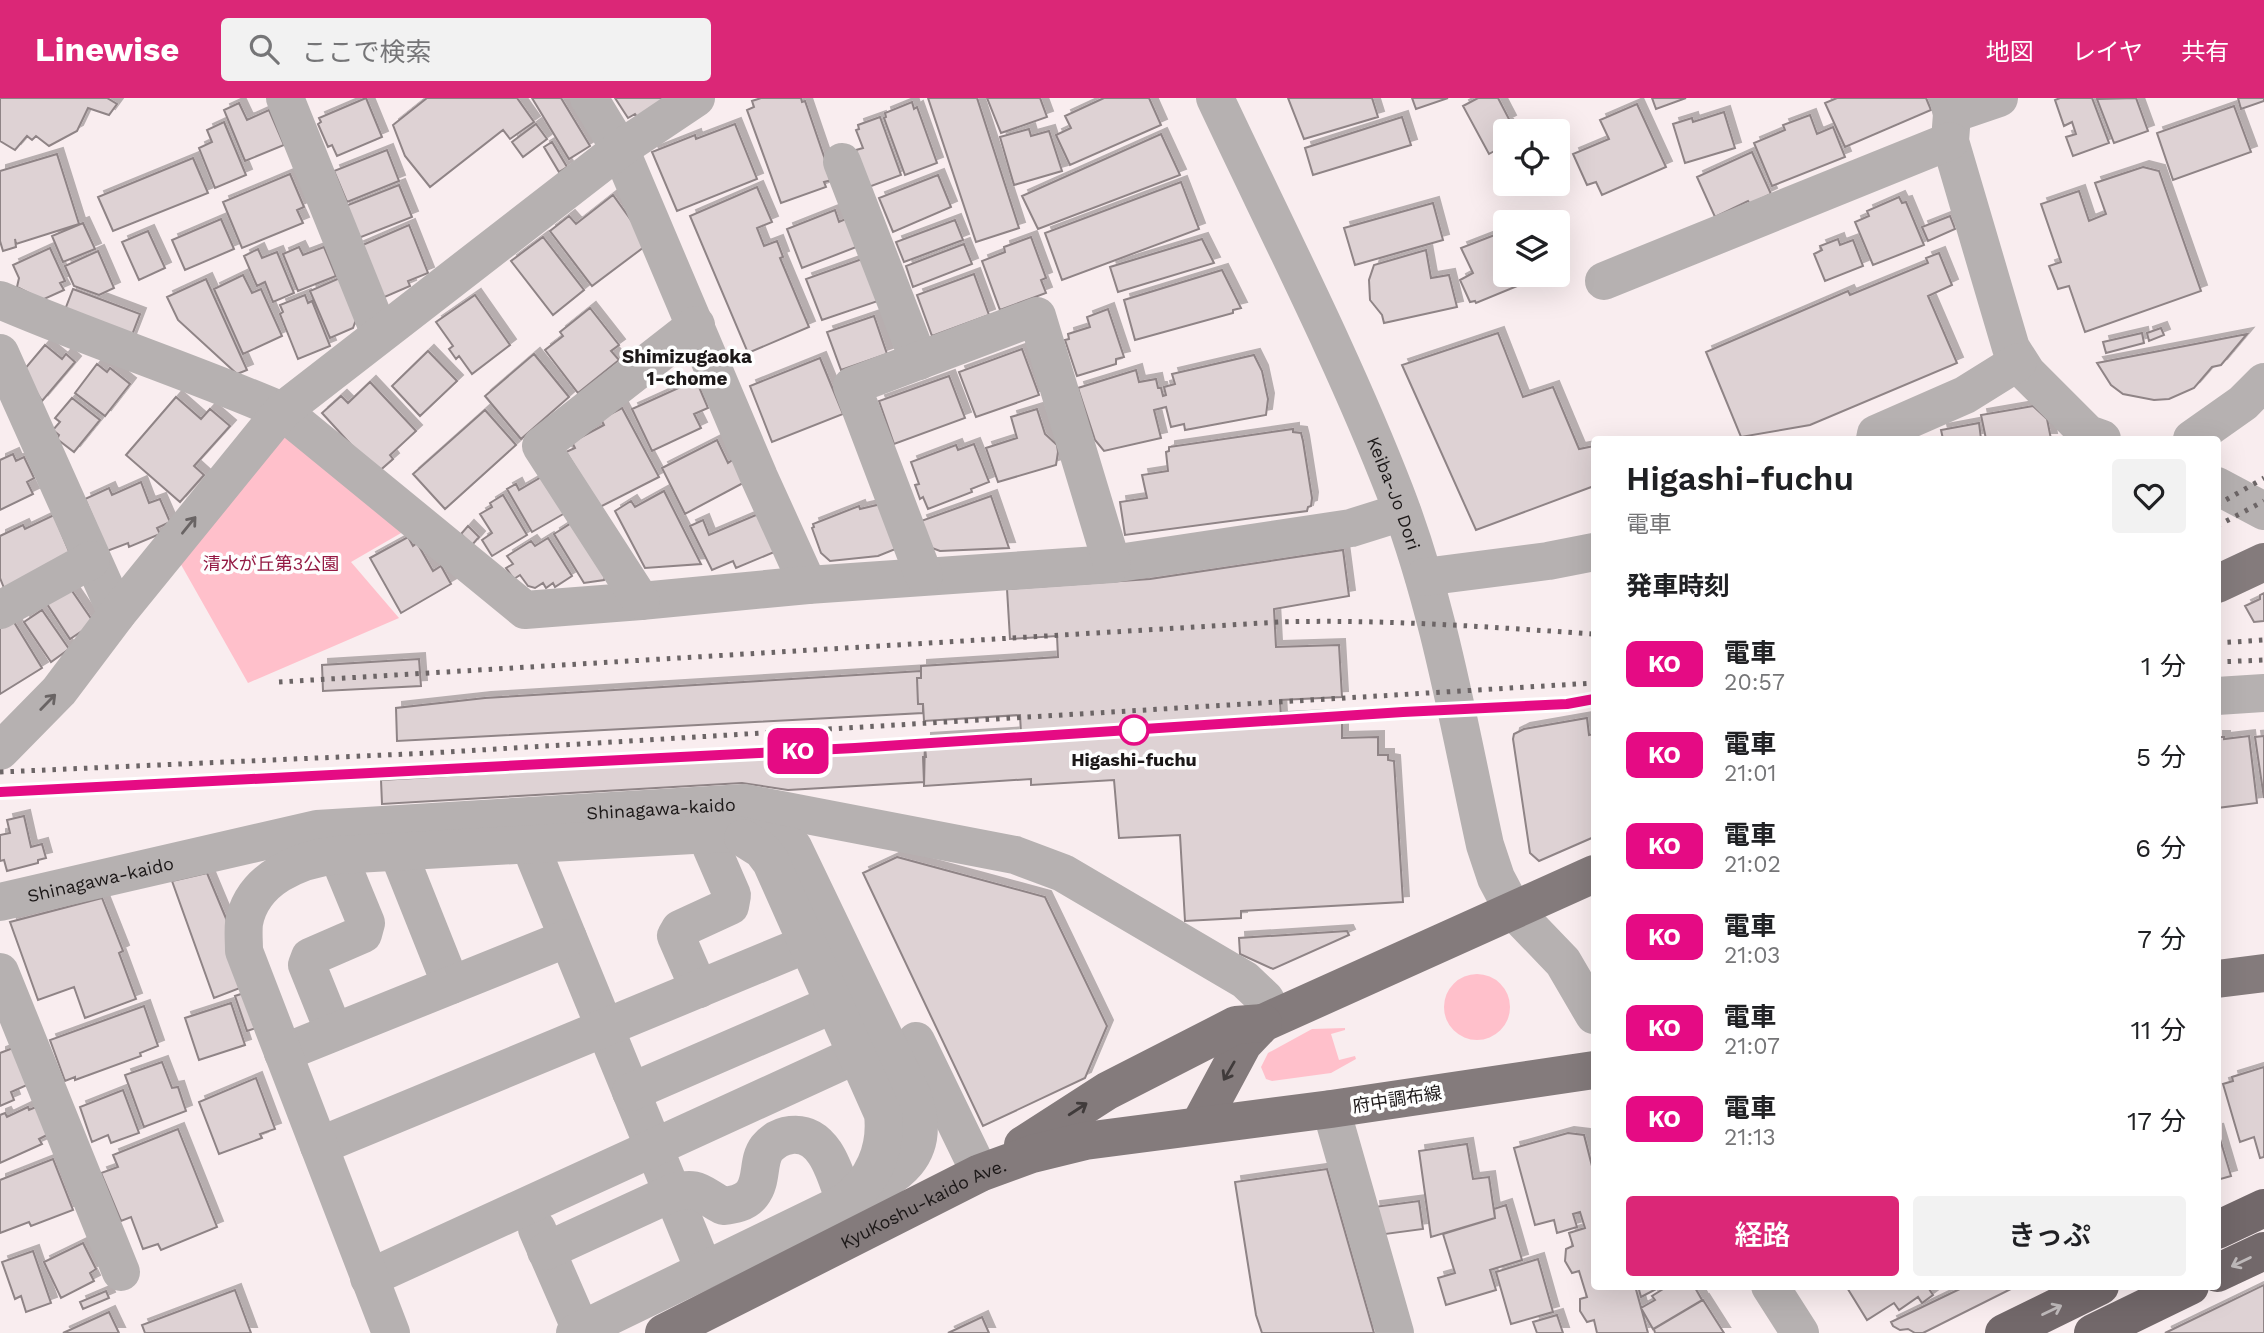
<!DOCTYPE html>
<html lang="ja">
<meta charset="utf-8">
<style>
body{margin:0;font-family:"Work Sans","Noto Sans JP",sans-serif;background:#f2f2f2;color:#202124;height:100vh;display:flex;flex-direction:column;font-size:26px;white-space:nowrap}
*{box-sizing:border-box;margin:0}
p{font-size:23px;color:#757577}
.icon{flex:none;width:38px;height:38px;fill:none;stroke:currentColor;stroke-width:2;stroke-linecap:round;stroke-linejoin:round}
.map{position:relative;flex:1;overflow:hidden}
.side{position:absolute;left:1591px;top:338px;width:630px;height:854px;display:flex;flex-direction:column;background:#fff;border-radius:7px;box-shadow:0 7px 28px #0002}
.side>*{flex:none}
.badge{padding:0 14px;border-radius:10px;font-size:24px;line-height:46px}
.controls{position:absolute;left:1493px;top:21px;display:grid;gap:14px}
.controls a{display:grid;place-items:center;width:77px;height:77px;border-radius:7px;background:#fff;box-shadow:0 7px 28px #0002;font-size:35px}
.map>.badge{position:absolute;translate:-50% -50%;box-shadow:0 0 0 4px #fff}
h2{padding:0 35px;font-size:26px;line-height:63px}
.round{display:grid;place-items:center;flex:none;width:74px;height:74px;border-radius:7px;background:#f2f2f2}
.headline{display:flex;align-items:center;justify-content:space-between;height:119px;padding:0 35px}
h1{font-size:33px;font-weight:600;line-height:52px}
.action{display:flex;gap:14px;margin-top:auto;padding:14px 35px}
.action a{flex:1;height:80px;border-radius:7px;background:#db2777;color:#fff;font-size:28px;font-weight:600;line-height:80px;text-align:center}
.action a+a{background:#f2f2f2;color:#202124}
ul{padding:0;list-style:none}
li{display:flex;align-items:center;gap:21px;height:91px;padding:0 35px}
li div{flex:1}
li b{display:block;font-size:26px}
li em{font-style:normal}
li .badge{min-width:77px;font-weight:700;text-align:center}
header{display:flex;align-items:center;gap:42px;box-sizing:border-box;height:98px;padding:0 35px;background:#db2777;color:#fff}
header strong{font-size:33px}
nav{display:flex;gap:38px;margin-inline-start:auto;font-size:24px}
.search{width:490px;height:63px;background:#f2f2f2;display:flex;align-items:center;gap:18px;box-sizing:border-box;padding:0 24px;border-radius:7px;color:#757577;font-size:26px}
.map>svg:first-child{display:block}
.green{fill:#ffc0cb}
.building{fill:#ded2d4;stroke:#8f8486;stroke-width:2;filter:url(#shadow)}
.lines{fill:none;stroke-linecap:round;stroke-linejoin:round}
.minor{stroke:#b6b1b1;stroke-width:38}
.major{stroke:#847b7c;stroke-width:38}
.highway{stroke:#72686a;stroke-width:38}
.rail{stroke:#6c6566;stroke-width:5;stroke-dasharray:3.5 7;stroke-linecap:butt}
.oneway{stroke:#696464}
.oneway2{stroke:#403b3b}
.oneway3{stroke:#bfbabb}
.line-casing{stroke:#fff;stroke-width:16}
.line{stroke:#e50b84;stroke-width:10}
.stop-dot{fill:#fff;stroke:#e50b84;stroke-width:3.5}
.labels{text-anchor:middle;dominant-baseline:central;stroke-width:7;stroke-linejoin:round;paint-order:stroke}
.street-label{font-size:18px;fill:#1c1818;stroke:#fefefe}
.park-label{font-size:18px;fill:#941a44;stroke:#fefefe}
.stop-label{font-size:18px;font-weight:bold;fill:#1c1818;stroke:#fefefe}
.neighbourhood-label{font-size:19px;font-weight:bold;fill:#1c1818;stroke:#fefefe}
</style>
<header>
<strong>Linewise</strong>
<div class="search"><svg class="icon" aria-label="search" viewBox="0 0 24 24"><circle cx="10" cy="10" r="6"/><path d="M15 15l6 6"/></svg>ここで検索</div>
<nav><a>地図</a><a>レイヤ</a><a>共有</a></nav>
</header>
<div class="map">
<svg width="2264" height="1235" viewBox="0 0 2264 1235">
<defs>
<filter id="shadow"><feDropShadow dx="6" dy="-6" stdDeviation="0" flood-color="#0004"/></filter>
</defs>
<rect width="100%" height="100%" fill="#f9edef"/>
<path class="green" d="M290,337L408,431L351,464L399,520L248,585L175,456L276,338Z
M1444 909a33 33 0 1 1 66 0a33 33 0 1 1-66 0Z
M1345,930V932L1331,936L1339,962L1355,958L1356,961L1331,975L1272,983L1266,981L1261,969L1268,955L1312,931Z"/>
<path class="building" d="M0,0H107L117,6L109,17L88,10L77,33L49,48L36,38L32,42L27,38L15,52L0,43Z
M366,0L382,39L337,58L332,47L328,49L318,26L321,24L319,20Z
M427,0H517L534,24L510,41L503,32L430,89L405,58L393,27Z
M532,0H561L590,48L569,61Z
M615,0H668L638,20L635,16L628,20Z
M761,0H801L802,4L805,3L832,82L824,84L826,89L781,105L747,12L754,9L752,3Z
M928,0H977L1019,130L976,144Z
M987,0H1040L1047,19L1001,35Z
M1104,0H1149L1161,27L1070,67L1056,37L1071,30L1065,18Z
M1288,0H1372L1378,19L1304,41Z
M1412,0H1448L1416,11Z
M1478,0H1498L1510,23L1506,25L1511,33H1505V47L1489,56L1463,8Z
M1652,0H1686L1656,11Z
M1837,0H1926L1931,12L1845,49L1825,5Z
M2060,0H2092L2109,45L2073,58L2066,39L2076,36L2072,24L2064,28L2055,2Z
M2136,0L2148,33L2114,45L2097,1Z
M2238,0H2264V3L2241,11Z
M912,4L914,11L917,9L937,65L905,77L884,20L886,19L885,15Z
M239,5L247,22L269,12L284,47L245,63L224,12Z
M1637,6L1666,69L1602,97L1596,84L1587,87L1573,56L1609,41L1600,22Z
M2234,8L2251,54L2173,82L2157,35Z
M1724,14L1735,50L1685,65L1673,26L1692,20L1693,24Z
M1810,17L1817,36L1833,29L1845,59L1772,88L1754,45L1785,32L1783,27Z
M880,19L901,77L866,90L856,52L863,50L856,32L859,31L858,27Z
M1402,19L1411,47L1313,77L1305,50Z
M224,24L246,77L215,90L199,50L212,44L207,32Z
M536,26L547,41L523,59L512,44Z
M735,26L757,81L677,113L652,54L695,37L696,41Z
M1029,31L1031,38L1049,33L1062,73L1014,87L1000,39Z
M1161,36L1180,77L1038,131L1022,98Z
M552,44L567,69L559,74L544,49Z
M387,52L399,83L347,104L334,73Z
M1752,54L1771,96L1750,106L1748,103L1715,119L1697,79Z
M57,56L79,126L16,146L15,141L16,149L3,153L0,143V73Z
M193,60L208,95L113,133L98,99Z
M2143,69L2159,73L2201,193L2085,234L2069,188L2058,191L2049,168L2061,164L2041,106L2079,93L2089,123L2106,116L2095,85Z
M290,76L304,109L297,112L303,125L242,150L223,104Z
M938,77L951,109L893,134L879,100Z
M1181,84L1199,131L1062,182L1045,135Z
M399,87L412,119L356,141L343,109Z
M757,89L772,124L757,130L764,148L777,143L783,159L780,160L809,229L748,255L690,118Z
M613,97L648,146L592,188L550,133L569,118L576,126Z
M1899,99L1902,105L1906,104L1924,147L1873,167L1855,124L1869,118L1867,113Z
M1433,105L1443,142L1355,167L1344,130Z
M835,112L839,124L848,120L859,148L802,170L787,131Z
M1950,118L1955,131L1928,143L1922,129Z
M221,121L234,151L185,172L172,142Z
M955,122L963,142L904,164L896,144Z
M83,125L95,151L63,164L52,138Z
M409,127L428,175L408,183L410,188L380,201L358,149Z
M148,133L165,170L139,182L122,144Z
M1505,133V177H1544L1476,205L1475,203L1470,204L1460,182L1473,175L1461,150Z
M543,139L584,192L553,217L511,163Z
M1031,139L1046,180L1041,182L1046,195L1000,212L982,163L1005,154L1004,149Z
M1202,141L1214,165L1118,194L1110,169Z
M1838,141L1840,147L1853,142L1863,168L1825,183L1814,156L1822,152L1820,148Z
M964,146L972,166L913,189L906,168Z
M299,149L303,157L324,149L336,178L298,193L283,156Z
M50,150L65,183L60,185L64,192L42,202L17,189L19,180L13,167Z
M258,151L262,160L277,154L294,195L273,204L265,184L257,188L244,158Z
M1426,152L1431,180L1449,177L1457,209L1384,225L1382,217L1370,202L1369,182L1374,167Z
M98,153L114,190L99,197L74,188L65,168Z
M1939,155L1952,187L1928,198L1957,265L1810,327L1741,339L1706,254L1848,193L1850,197L1928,165L1926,160Z
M862,161L878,203L822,222L806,181Z
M1222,172L1241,210L1233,212V215L1135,242L1124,202Z
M974,176L989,217L932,238L917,197Z
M243,177L252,195L261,191L282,238L243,256L214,191Z
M342,179L358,216L353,230L330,240L310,193Z
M206,181L247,272L237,276L178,222L167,199Z
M73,191L140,216L130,242L63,217Z
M305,197L308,205L312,203L330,248L298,261L280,216L283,214L280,207Z
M475,197L510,247L472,276L459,258L456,261L449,251L453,248L436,224Z
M590,210L619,247L611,253L619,262L578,295L545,252L563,238L560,234Z
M1108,211L1124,259L1116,261V266L1077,278L1065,242L1069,241L1068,236L1090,229L1087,219Z
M874,218L887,256L841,272L827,234Z
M2161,230L2164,237L2149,243L2147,235Z
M1498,235L1523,299L1553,289L1579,351L1594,348V388L1476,432L1402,267Z
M2142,235L2144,245L2106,255L2103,244Z
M2247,236L2221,267L2212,269L2194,290L2169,301L2154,302L2123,296L2111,287L2097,265Z
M45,247L62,261L66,256L75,264L42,303L23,273Z
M1022,251L1039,297L976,319L959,274Z
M428,253L457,283L420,318L392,288Z
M534,256L569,299L521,341L485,298Z
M1254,257L1262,273L1268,301L1266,317L1185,332L1184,326L1171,329L1166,309L1154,312L1161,340L1104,353L1095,342L1078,290L1136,272L1139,284L1156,281L1158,290H1161L1163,298L1166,297L1164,289L1175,286L1172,276Z
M820,260L843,316L772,344L750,288Z
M97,266L107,274L110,270L130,286L105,318L75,295Z
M949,278L965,320L894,346L879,303Z
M696,282L708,310L694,316L701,330L652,353L632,311Z
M370,284L416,333L390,357L393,361L377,375L322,315L341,298L348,305Z
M176,299L201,321L210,311L230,328L194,368L204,377L180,404L126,357Z
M72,300L100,322L74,354L57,341L59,337L53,332L60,324L55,320Z
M2033,308L2047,321L2051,341H1986L1981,317Z
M622,310L659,379L600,409L566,354L575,350L572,344L604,327L601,321Z
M1037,311L1045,336L1057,347L1058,354L1056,367L998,384L986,350L1017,340L1011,319Z
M485,312L516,347L445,411L413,376Z
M1979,325L1981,341H1943L1941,332Z
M1293,331V334L1301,335L1303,343L1312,400L1311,408L1308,409L1307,413L1125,437L1120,404L1147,400L1142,377L1168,373L1166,354L1169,353V349Z
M717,342L728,365L734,361L745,384L685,416L662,370Z
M974,346L989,384L971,391L972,394L928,411L923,399L920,401L915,387L919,386L911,364L956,347L958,352Z
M13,356L16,363L24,359L34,380L27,384L33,396L0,412V362Z
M543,378L565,415L532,434L507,391L516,386L519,392Z
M141,384L149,405L160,401L170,424L157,430L160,436L129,449L128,445L107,453L85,401L109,390L112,397Z
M664,393L701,466L645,470L615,413L631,403L635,409Z
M503,397L527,437L492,458L482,442L492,435L480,416L492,409L490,405Z
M991,398L1009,450L940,453L932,450L921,423Z
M881,406L898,450L878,458L830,463L821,455L812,430L814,429L813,426L859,408L860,411Z
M763,414L779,452L736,470L733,463L712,472L690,428L703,422L709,437Z
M54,417L71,458L4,490L0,480V438L23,427L25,431Z
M573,424L606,476L604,482L584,485L554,436Z
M468,428L479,439L472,447L461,436Z
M408,439L413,448L417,445L433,473L441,468L451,486L401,515L370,460Z
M548,440L572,478L555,489L553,485L546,490L543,485L535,490L528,488L520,477L514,481L506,470L513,466L507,458L531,443L535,448Z
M1343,452L1349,498L1274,511L1276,549L1339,547L1342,599L1280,602L1281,620L1342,617V640L1378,639V657H1388V662L1394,663L1403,804L1241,813V820L1185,823L1180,737L1119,740L1114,682L1031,687V681L924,688L925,641L1021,635L1020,617L924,623L923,606H918L917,580H921V568L1058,559L1057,538L1010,541L1007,491L1150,481Z
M70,490L94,525L70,541L47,506Z
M2264,495V523L2254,524L2245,508L2260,501V497Z
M42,512L69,551L51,564L24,524Z
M12,521L42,570L0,596V529Z
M419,561L421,588L323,593L322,567Z
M921,573V580H917L918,606H923V615L397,643L396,610L485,600Z
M1587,620L1589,637L1594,636V739L1539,763L1530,755L1513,641L1514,636L1524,631Z
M2249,638L2257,705L2217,710V639H2224V641Z
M2264,638V700L2255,639Z
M925,649L926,659H923L924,684L788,692L742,685L382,706L381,682Z
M24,718L31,749L42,746L46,760L38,762V765L7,773L4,762L0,763V737L10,735L7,722Z
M897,759L1045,799L1107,928L1085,980L983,1028L863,775Z
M207,775L253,885L214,900L172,783Z
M102,800L123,853L119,855L136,901L85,920L74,889L38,902L10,824Z
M1347,833L1349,837L1273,871L1240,856L1239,840Z
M253,892L265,927L247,933L235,898Z
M231,905L245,947L199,962L185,920Z
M144,908L158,948L140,955L141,958L75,982V979L65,983L50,942Z
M13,950L27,987L11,994L14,1002L0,1008V955Z
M162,964L172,990L178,989L186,1013L144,1029L125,977Z
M2264,969V1059L2260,1060L2254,1039L2240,1044L2223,986L2233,983L2232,979Z
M256,980L275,1031L260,1036L262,1040L219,1056L199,1004Z
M123,992L139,1035L111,1045L108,1037L92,1044L80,1009Z
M28,1009L29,1012L36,1009L49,1036L39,1041L42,1046L0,1065V1017L5,1015L7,1019Z
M178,1031L217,1129L161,1152L158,1146L143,1151L131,1119L121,1123L101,1075L118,1069L113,1057Z
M2217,1031L2231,1078L2217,1082Z
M1568,1035L1584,1037L1594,1076V1188H1635L1648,1235H1597L1594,1222L1587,1224L1580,1213V1201L1587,1199L1579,1173L1572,1175L1565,1163L1566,1151L1573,1148L1569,1135L1585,1130L1580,1114L1573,1116L1577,1129L1557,1135L1554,1122L1535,1127L1514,1050Z
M1467,1046L1473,1081L1489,1079L1495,1120L1431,1139L1419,1053Z
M53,1061L73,1112L31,1128L29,1124L0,1135V1082Z
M1327,1071L1374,1235H1262L1256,1217L1235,1084Z
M1419,1103L1423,1131L1378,1137L1374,1109Z
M1506,1107L1522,1162L1490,1172L1496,1192L1446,1207L1438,1180L1455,1175L1443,1136L1495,1120L1494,1111Z
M83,1145L96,1171L90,1175L94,1183L61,1200L44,1164Z
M33,1153L51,1205L26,1214L21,1198L15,1201L2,1164Z
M1538,1161L1553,1214L1511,1226L1496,1174Z
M2264,1187V1235H2165Z
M1638,1188H1662L1641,1199Z
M1668,1188H1694L1702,1202L1653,1231L1641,1210L1655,1202L1652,1198Z
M1846,1188H1927L1933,1197L1922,1205L1918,1199L1899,1212L1894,1205L1867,1222Z
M1966,1188H2010L2011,1191L1923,1235H1915L1908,1231L1900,1232L1893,1228L1891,1224Z
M235,1192L251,1235H145L142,1227Z
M106,1193L109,1200L83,1211L80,1204Z
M1703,1202L1724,1235H1655L1654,1231Z
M109,1214L119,1235H63Z
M1557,1217L1563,1235H1537L1533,1224Z
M982,1219L989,1235H948Z"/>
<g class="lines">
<g class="minor">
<path d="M285,0L380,236"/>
<path d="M589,0L620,51L759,379L808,487"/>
<path id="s1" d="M1215,0C1276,130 1343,260 1395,394C1439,508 1459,628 1485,747L1496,780L1513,812L1563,864L1594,917"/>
<path d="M1948,0L1952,16L1950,43L2011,250L2027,275L2088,336L2102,341"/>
<path d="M1952,16L1999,0"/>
<path d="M842,64L919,263"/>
<path d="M1604,183L1950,43"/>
<path d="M0,202C93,242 189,273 282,313L525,512L641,503L808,487L1112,466L1351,430L1402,414"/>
<path d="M0,255L117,516"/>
<path d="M1875,341L1876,336L1965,297L2018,264"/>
<path d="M2192,341L2243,305L2264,284"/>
<path d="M2217,388L2264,413"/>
<path d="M924,478L852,288L1037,218L1112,466"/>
<path d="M1424,479L1548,463L1594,454"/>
<path d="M641,503L541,348L696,227"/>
<path d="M0,512L91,462"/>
<path d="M2217,598L2264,595"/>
<path d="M0,653L59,593L117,516L282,313L620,51L696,0"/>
<path d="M530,747L704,1172"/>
<path d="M398,754L451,887"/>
<path id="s2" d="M0,804L317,731L744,705L1015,757L1063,775L1245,882L1265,901L1275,919"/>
<path d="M0,874L121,1174"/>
<path d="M699,891L676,838L680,831L730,808L732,797L706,737"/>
<path d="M334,934L307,867L310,859L363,836L366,825L338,757"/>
<path d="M916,943L980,1075"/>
<path d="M283,955L568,840"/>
<path d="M631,994L834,906"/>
<path d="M1331,1011L1395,1235"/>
<path d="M319,1048L807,846"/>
<path d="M537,1131L581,1232"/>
<path d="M369,1180L856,957"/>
<path d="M1770,1188L1800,1235"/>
<path d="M391,1235L244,853C244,844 243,834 244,825C252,781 298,761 338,757L728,735L793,749L913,999C935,1062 892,1080 845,1104C836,1079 826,1033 791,1037C782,1038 773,1043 767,1050C757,1063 763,1082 752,1096C745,1105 733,1107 723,1108C700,1096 699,1087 672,1095L546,1153"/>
<path d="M575,1235L845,1104C873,1084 887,1051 883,1016L771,764L762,752L743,740"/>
</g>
<g class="major">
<path d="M2217,486L2264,464"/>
<path d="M2217,881L2264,875"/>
<path d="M1200,1026L1243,946L1263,925L1594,776"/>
<path d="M1023,1047L1107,993L1236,927L1263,925"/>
<path id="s3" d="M664,1235L980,1075L1032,1056L1085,1043L1331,1011L1594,972"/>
</g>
<path class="highway" d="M2217,1132L2264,1110
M2217,1175L2264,1153
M2004,1235L2100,1188
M2093,1235L2190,1188"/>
<path class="rail" d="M2217,407L2264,380
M2217,428L2264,403
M2217,545L2264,542
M2217,564L2264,562
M279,584L1279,524C1384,521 1489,529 1594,536
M0,674L430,655L1594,585
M0,693L855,650L1403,614L1594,604"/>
</g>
<defs><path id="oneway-shaft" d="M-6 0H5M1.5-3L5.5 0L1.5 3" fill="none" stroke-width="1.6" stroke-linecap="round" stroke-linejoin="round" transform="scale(1.75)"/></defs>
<g class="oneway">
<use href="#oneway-shaft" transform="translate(189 427) rotate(-51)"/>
<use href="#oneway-shaft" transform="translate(48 604) rotate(-46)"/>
</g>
<g class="oneway2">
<use href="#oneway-shaft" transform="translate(1229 973) rotate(120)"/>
<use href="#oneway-shaft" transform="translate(1078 1011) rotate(-33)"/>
</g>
<g class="oneway3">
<use href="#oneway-shaft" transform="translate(2241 1164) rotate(154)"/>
<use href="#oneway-shaft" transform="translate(2052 1212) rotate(-26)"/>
</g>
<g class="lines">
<defs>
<path id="line" d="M0,694L855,650L1403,614L1567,606L1594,601"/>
</defs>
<use href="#line" class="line-casing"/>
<use href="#line" class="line"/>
</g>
<circle class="stop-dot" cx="1134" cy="632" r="14"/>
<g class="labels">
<g class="street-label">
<text stroke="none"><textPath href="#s1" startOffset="434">Keiba-Jo Dori</textPath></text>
<text stroke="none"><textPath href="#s2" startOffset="670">Shinagawa-kaido</textPath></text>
<text stroke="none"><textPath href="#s2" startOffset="103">Shinagawa-kaido</textPath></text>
<text transform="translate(1397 1001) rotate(-9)">府中調布線</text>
<text stroke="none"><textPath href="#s3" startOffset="290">KyuKoshu-kaido Ave.</textPath></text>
</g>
<g class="park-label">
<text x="271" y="465">清水が丘第3公園</text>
</g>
<g class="stop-label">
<text x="1134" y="661">Higashi-fuchu</text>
</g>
<g class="neighbourhood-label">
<text x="687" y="258">Shimizugaoka<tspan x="687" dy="22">1-chome</tspan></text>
</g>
</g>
</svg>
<div class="controls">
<a><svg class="icon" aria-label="locate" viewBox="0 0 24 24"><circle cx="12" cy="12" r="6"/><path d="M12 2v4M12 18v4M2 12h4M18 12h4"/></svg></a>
<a><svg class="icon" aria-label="layers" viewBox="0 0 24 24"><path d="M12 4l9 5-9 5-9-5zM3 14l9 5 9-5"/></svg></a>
</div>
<b class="badge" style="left:798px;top:653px;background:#e50b84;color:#fff">KO</b>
<section class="side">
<div class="headline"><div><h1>Higashi-fuchu</h1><p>電車</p></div><a class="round"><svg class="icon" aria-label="heart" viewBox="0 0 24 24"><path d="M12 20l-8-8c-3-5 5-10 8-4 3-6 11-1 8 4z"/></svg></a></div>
<h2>発車時刻</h2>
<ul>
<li><span class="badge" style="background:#e50b84;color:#fff">KO</span><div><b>電車</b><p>20:57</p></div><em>1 分</em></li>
<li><span class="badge" style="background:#e50b84;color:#fff">KO</span><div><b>電車</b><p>21:01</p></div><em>5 分</em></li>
<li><span class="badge" style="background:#e50b84;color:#fff">KO</span><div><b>電車</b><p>21:02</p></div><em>6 分</em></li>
<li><span class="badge" style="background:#e50b84;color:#fff">KO</span><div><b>電車</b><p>21:03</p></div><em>7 分</em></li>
<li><span class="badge" style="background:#e50b84;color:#fff">KO</span><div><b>電車</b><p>21:07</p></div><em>11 分</em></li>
<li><span class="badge" style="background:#e50b84;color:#fff">KO</span><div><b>電車</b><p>21:13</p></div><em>17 分</em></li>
</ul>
<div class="action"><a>経路</a><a>きっぷ</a></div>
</section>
</div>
